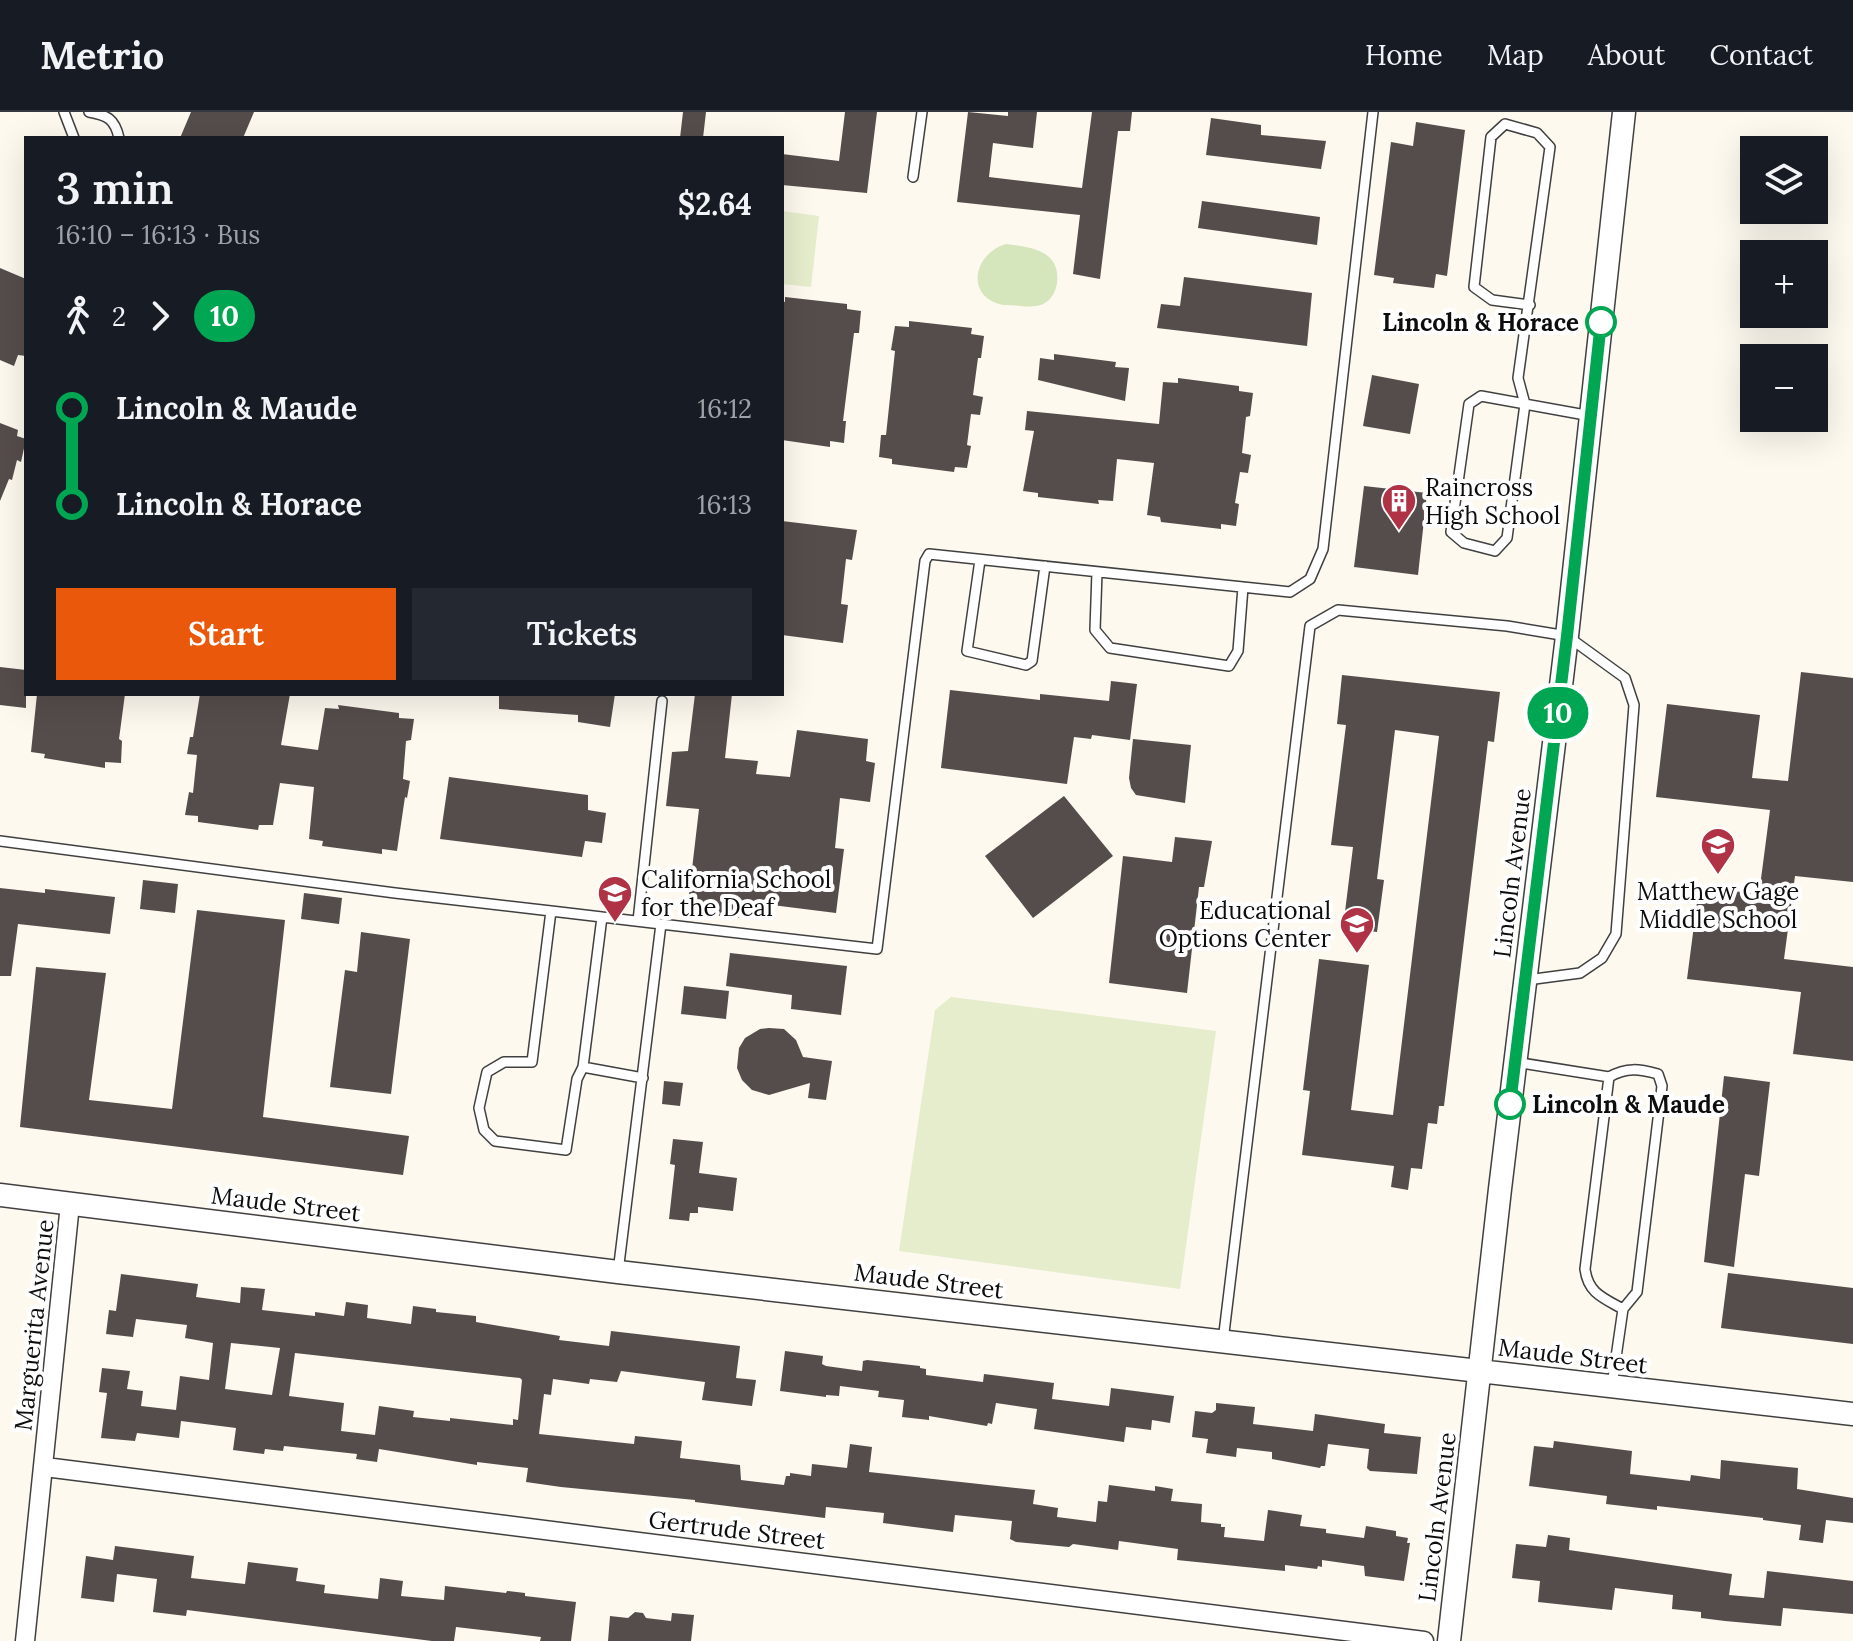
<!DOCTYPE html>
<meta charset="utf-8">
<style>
body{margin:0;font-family:Lora,serif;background:#242831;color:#f1f3f6;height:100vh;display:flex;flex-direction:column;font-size:30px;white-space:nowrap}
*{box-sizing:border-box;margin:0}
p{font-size:26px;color:#9ea1a6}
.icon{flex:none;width:44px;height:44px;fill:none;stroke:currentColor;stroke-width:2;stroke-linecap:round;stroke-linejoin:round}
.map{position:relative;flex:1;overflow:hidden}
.side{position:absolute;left:24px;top:24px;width:760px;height:560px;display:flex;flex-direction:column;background:#171b24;border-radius:0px;box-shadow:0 8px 32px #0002}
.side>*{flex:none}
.badge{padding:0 16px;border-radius:26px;font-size:28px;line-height:52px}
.controls{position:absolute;left:1740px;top:24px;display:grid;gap:16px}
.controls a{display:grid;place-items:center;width:88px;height:88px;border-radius:0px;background:#171b24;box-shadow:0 8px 32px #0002;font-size:40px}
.map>.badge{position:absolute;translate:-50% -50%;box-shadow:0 0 0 4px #fff}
.legs{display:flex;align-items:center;gap:12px;height:88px;padding:0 32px;font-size:26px}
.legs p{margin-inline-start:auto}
.head{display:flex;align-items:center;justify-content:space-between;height:136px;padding:0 32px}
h1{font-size:44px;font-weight:600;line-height:60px}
.primary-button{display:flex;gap:16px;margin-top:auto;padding:16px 32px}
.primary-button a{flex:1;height:92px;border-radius:0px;background:#ea580c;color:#fff;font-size:32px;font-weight:600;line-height:92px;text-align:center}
.primary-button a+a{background:#242831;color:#f1f3f6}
ul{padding:0 32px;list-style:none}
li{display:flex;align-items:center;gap:28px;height:96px;font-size:30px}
li i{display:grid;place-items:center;width:12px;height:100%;margin:0 10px;background:currentColor}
li i::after{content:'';width:20px;height:20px;margin:-10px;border:6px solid;border-radius:50%;background:#171b24}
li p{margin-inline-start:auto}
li:first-child i{background:linear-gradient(#0000 50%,currentColor 0)}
li:last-child i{background:linear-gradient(currentColor 50%,#0000 0)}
header{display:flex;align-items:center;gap:48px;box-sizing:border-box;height:112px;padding:0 40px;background:#171b24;border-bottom:2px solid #363941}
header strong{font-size:38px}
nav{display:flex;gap:44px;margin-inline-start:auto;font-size:28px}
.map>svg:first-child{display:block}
.green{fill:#d5e5bc}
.pitch{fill:#e5edcc}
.building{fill:#554d4b;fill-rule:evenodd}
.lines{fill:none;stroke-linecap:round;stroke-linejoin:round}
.service-casing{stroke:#404040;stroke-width:12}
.minor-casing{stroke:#404040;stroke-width:21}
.tertiary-casing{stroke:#404040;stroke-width:25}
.service{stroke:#fff;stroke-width:9}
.minor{stroke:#fff;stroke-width:18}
.tertiary{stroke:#fff;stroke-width:22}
.line-1-casing{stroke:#fff;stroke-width:18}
.line-1{stroke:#00a651;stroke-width:12}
.stop-1-dot{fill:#fff;stroke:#00a651;stroke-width:4}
.labels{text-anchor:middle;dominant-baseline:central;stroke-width:8;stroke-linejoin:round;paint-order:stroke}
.stop-label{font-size:24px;font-weight:bold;fill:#0d0d0d;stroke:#fff;text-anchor:end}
.poi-label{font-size:24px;fill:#0d0d0d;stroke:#fff;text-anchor:start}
.street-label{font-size:24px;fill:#0d0d0d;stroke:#fff}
</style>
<header>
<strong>Metrio</strong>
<nav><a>Home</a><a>Map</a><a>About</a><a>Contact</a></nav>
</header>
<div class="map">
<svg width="1853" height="1529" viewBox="0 0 1853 1529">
<rect width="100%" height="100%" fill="#fdf9ef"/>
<path class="green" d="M1006,132C1030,135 1061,138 1057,171C1056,178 1052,187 1045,191C1038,195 1029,195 1021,194C1013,193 1003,194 996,191C966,180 975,141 1006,132Z"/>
<path class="pitch" d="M782,99L819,104L811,175L782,172Z
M951,885L1216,919L1180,1177L899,1139L935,898Z"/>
<path class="building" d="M191,0H254L243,26H180Z
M683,0H706L703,26H680Z
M845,0H877L867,81L782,73V42L839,49Z
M968,0L1008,4V0H1037L1033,36L993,31L989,65L1082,76L1092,0H1132L1130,19H1118L1100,167L1073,162L1080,103L957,90Z
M1211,6L1261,13V23L1326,29L1321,57L1206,43Z
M1416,10L1465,18L1447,164L1436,162L1434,176L1393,171L1394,166L1374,163L1391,30L1413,34Z
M1202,89L1320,105L1317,133L1198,116Z
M0,156L26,167V244L18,243L14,254L0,248Z
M1184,165L1312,181L1307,234L1157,216L1161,192L1180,194Z
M785,185L847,192V197L861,199L859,221H854L843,309H846L844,331L830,329V335L782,328V189L785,190Z
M909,209L972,216L971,222L984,224L981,246H978L973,283L983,285L980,303L971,302L967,333L971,334L967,356L955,355L954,360L892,352V347L879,345L881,323H886L895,239L891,238L895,214L909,215Z
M1054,242L1116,250L1115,255L1129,256L1125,289L1038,268L1040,246L1054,248Z
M1372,263L1419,272L1410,322L1363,314Z
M1178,266L1239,274V279L1253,281L1250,304L1246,305L1242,341L1251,343L1248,361L1240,360L1235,391L1239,392L1236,414L1221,412V417L1161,410L1160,405L1147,403L1154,351L1117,347L1113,389L1098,388L1099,392L1038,385V381L1023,379L1034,319L1025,318L1027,299L1159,312L1163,270L1178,271Z
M0,311L18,318L17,324L26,327L21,350L17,348L12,368L9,367L0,389Z
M1364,374L1427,381L1418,463L1354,455Z
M782,409L857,418L852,448L846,447L841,492L848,493L843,531L782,523Z
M0,555L26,558V596L0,593Z
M1801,560L1853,566V770L1795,764L1784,847L1853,855V949L1793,942L1801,880L1687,867L1699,775L1759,782L1770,698L1656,685L1667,592L1760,603L1752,666L1788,669Z
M1342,563L1500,580L1494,630L1488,629L1444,994H1439L1437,1012L1428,1011L1422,1057L1411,1056L1408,1078L1391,1075L1394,1054L1302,1043L1310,979L1303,978L1319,847L1369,853L1351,998L1393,1003L1439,624L1395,618L1377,767L1384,768L1377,820L1343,816L1353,735L1331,733L1346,613L1337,612Z
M1111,569L1137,572L1130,628L1092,623L1091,627L1074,625L1067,672L941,656L950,578L1040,588V582L1109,589Z
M37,582H125L119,627L122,629L121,651L105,650V656L44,646L45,642L31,640Z
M200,582H290L281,633L318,638L325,596L339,597L338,593L399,601V606L414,607L411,628L406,629L403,667L410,669L407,686L405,685L397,739L382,737V742L322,734L323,729L309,727L314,675L280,671L273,713H259L258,718L198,710V704L185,703L189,680L193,681L197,643L187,642L190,625H193Z
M499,582H615L610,615L578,610V603L499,597Z
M695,582H732L725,646L758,649L756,662L790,665L797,618L868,627L866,649L875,651L870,690L840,686L835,736L844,737L836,801L741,789L739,806L687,800L699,697L666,694L672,640L688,639Z
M1133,627L1191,633L1185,691L1136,683L1131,676L1129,666Z
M449,665L588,683V698L606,701L602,731L585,729L582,745L440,727Z
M1064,684L1113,744L1033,806L985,744Z
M1175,725L1212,729L1204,775H1199L1187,881L1109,871L1123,744L1172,750Z
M143,768L178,772L175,801L140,797Z
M0,776L45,781V777L115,785L110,822L18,812L11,864H0Z
M304,781L342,786L339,812L301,807Z
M197,798L285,808L263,1005L409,1024L403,1063L20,1015L36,855L106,861L89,988L172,997Z
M361,820L410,827L391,982L330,975L345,858L357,860Z
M730,841L847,854L841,903L791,897L792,883L726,874Z
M684,874L729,879L726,907L681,902Z
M769,916L784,917L796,928L803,945L832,949L826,988L808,986L810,971L769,983L752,978L742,968L737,956L739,936L745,926L760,917Z
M1724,964L1770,970L1759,1064L1745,1062L1734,1155L1704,1150Z
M664,969L683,971L680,994L662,992Z
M673,1027L703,1030L699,1061L737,1066L733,1099L698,1095V1101H690L689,1109L669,1107L675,1053L670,1052Z
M1728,1161L1853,1176V1232L1721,1216Z
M121,1162L198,1172L196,1185L240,1191L241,1175L265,1177L262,1198L315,1204V1200L344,1204L346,1190L368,1193L367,1206L411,1212L413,1194L436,1197V1200L476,1204V1210L560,1224L559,1228L609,1234L611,1219L740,1234L736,1266L756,1268L752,1294L702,1288L705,1270L621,1259L617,1270L590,1267L589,1272L553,1267L551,1283L544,1282L539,1322L634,1332L635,1324L682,1329L680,1346L740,1353L741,1368L784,1373L786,1364H790V1361L811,1364L812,1352L847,1356L850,1332L872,1335L869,1360L1035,1378L1033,1392L1058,1396L1057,1405L1096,1410L1098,1389L1107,1390L1109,1373L1155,1379V1374L1173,1377L1171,1389L1202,1392L1201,1410L1221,1412V1415H1225L1224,1425L1264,1429L1268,1398L1302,1403L1300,1414L1326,1417V1421L1364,1426L1366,1414L1396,1419V1424L1408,1426L1407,1431H1410L1405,1463L1404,1469L1365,1464L1364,1454L1322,1448V1455L1318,1454L1317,1457L1285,1453V1459L1177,1448L1178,1437L1119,1429L1118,1438L1073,1432L1069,1435L1016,1430L1010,1427L1012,1409L955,1403L953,1420L883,1411L884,1401L826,1395L825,1406L695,1390V1388L561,1375L526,1370L528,1356L477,1350V1353L379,1337L377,1350L356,1347L357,1342L284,1334L283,1339L265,1337L264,1342L233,1338L236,1316L181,1309L179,1326L137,1321L135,1329L101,1326L107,1281L99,1280L102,1256L130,1259L127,1277L143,1279L141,1294L176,1298L180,1264L209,1268L213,1231L185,1226L187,1213L136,1207L133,1225L106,1222L109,1198L116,1199ZM231,1231L280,1236L272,1283L225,1277ZM295,1241L520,1266L522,1268L518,1308L513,1307V1313L450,1306V1309L413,1305L414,1299L379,1294L375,1323L341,1319L344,1291L289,1284Z
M785,1239L823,1244L822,1252L826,1254L862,1259L863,1249L867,1248L920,1254V1256L926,1257V1263L983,1270L984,1262L1054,1271L1052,1287L1109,1294L1111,1276L1174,1284L1170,1311L1152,1308L1151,1318L1126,1315L1124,1330L1034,1317L1037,1297L996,1291L992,1312L988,1311L987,1314L929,1304V1308L902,1305L904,1288L878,1285L879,1279L840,1274L839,1284L826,1283V1285L780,1279Z
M1216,1291L1255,1295L1253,1312L1313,1319L1315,1302L1385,1312L1384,1321L1421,1325L1417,1362L1370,1359L1367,1356L1369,1337L1328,1332L1325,1354H1321L1320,1356L1272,1347V1340L1237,1336L1236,1345L1206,1341L1208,1327L1192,1325L1195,1299L1212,1301L1216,1298Z
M1554,1329L1632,1339L1630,1362L1690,1369L1691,1363L1720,1367L1721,1348L1798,1356L1797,1377L1853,1386V1411L1826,1408L1823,1431L1799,1428L1801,1413L1763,1408V1406L1657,1394V1398L1606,1392L1607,1384L1529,1374L1534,1334L1553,1336Z
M1548,1423L1570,1426L1569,1438L1732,1462L1729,1483L1764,1486L1767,1459L1853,1469V1502L1783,1496L1781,1514L1725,1509L1701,1506V1500L1672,1497L1673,1483L1615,1476L1612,1498L1538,1490L1540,1469L1512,1466L1516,1432L1546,1435Z
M115,1434L194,1444L191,1466L245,1472L248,1450L298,1456L296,1469L325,1473L324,1481L378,1487L380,1466L403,1469L401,1484L444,1488L445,1474L506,1481L507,1479L525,1481V1484L576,1490L571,1529H540L541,1525L456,1515L454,1529H432L187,1498L186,1504L153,1500L157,1467L117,1462L114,1490L81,1486L86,1444L113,1448Z
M635,1500L643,1501L646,1506L671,1509L672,1501L694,1503L691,1529H608L610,1504L628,1506Z"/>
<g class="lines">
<defs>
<path id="service" d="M64,0L74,26
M89,0C107,3 115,7 119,26
M913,65L922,0
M1530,193L1492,188L1474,175L1491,25L1505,12L1537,21L1550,35L1518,266L1525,292L1507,426L1495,439L1464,431L1451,420L1469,292L1481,284L1591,304
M980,448L967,539L1026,553L1032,549L1045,454
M1097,460L1095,518L1110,536L1229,554L1238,539L1243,475
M0,729L395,781L551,799
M638,809L662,589
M661,812L877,837L925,449L929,442L1290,480L1310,467L1323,437L1373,0
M1515,950L1609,965C1627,955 1639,957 1658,962L1662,974L1637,1180L1623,1197L1612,1273
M583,955L602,805
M1609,965L1585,1157C1588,1181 1603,1186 1623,1197
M618,1160L661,812L551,799L532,950H504L487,960L479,996L484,1018L495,1029L566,1038L577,967L583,955L643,966
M1223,1229L1310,514L1338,498L1507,514L1567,524L1625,566L1634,593L1616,822L1602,846L1580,861L1527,868"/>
<path id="minor" d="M45,1355L1424,1529
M25,1529L70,1092"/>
<path id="tertiary" d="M0,1083L618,1160L1853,1302
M1449,1529L1500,1077L1567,524L1624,0"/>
</defs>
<use href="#service" class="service-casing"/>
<use href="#minor" class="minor-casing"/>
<use href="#tertiary" class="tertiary-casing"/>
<use href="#service" class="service"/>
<use href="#minor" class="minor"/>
<use href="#tertiary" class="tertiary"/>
</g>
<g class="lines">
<defs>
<path id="line-1" d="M1510,992L1567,524L1601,210"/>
</defs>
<use href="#line-1" class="line-1-casing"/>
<use href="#line-1" class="line-1"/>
</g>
<defs>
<symbol id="building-pin" viewBox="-11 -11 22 30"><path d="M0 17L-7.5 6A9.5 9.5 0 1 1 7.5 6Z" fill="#b03245" stroke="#fff"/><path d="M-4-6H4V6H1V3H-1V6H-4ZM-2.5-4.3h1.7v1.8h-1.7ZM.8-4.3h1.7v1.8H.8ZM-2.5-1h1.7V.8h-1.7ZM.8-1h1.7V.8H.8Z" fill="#fff"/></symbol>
<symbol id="school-pin" viewBox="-11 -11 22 30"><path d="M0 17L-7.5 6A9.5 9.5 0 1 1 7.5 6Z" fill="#b03245" stroke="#fff"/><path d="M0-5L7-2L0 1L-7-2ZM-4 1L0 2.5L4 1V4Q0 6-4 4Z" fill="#fff"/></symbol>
</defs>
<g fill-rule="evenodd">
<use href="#building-pin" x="1379" y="369" width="40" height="54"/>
<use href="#school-pin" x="1698" y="713" width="40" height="54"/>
<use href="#school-pin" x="595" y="761" width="40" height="54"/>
<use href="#school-pin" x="1337" y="792" width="40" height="54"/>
</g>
<g class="stop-1-dot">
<circle cx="1601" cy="210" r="14"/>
<circle cx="1510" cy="992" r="14"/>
</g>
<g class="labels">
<g class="stop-label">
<text x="1579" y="210">Lincoln &amp; Horace</text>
<text x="1532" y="992" text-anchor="start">Lincoln &amp; Maude</text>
</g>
<g class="poi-label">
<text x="1425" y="375">Raincross<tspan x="1425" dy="28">High School</tspan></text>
<text x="641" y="767">California School<tspan x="641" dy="28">for the Deaf</tspan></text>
<text x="1718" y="779" text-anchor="middle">Matthew Gage<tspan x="1718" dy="28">Middle School</tspan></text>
<text x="1331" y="798" text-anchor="end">Educational<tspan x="1331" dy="28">Options Center</tspan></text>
</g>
<g class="street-label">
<text transform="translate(1512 761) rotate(-83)">Lincoln Avenue</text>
<text transform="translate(286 1092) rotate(7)">Maude Street</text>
<text transform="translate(929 1169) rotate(7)">Maude Street</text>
<text transform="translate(34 1213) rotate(-84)">Marguerita Avenue</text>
<text transform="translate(1573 1244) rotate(7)">Maude Street</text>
<text transform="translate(1437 1405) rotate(-83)">Lincoln Avenue</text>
<text transform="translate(737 1418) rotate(7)">Gertrude Street</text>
</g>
</g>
</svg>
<div class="controls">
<a><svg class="icon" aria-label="layers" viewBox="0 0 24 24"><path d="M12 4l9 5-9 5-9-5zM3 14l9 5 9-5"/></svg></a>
<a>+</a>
<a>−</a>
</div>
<b class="badge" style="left:1558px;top:601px;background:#00a651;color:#fff">10</b>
<section class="side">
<div class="head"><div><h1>3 min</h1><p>16:10 – 16:13 · Bus</p></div><b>$2.64</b></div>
<div class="legs"><svg class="icon" aria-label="walk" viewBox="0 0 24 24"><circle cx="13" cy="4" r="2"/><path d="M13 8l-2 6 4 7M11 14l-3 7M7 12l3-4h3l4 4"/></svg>2<svg class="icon" aria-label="forward" viewBox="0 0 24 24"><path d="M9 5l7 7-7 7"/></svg><b class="badge" style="background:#00a651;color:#fff">10</b></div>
<ul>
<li><i style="color:#00a651"></i><b>Lincoln &amp; Maude</b><p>16:12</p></li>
<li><i style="color:#00a651"></i><b>Lincoln &amp; Horace</b><p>16:13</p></li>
</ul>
<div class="primary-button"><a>Start</a><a>Tickets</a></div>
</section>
</div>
